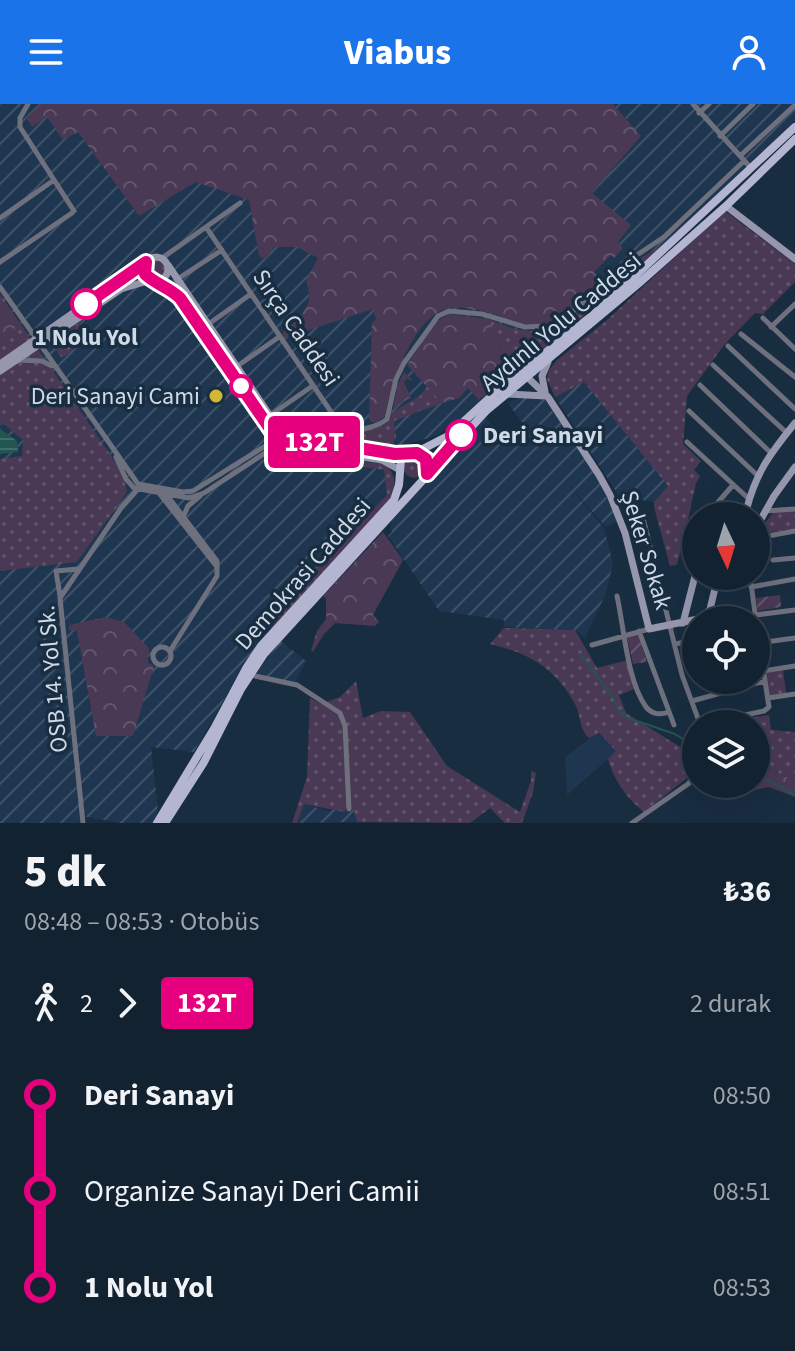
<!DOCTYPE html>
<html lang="tr">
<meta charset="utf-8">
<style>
body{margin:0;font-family:"Source Sans 3",sans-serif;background:#202f3d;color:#f1f3f6;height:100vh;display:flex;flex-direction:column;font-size:30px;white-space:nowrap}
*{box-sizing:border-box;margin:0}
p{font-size:26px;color:#9da4ab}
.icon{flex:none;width:44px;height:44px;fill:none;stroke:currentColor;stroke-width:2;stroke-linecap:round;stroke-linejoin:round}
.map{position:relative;height:719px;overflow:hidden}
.details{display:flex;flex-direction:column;background:#132231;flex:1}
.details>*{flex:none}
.badge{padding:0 16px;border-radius:6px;font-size:28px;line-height:52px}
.needle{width:52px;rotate:176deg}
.fabs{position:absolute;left:682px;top:398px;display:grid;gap:16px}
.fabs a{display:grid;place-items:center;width:88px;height:88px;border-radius:50%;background:#132231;box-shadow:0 8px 32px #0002,0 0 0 2px #323f4d;font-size:40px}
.map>.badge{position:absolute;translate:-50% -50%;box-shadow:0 0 0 4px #fff}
.legs{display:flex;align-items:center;gap:12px;height:88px;padding:0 24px;font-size:26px}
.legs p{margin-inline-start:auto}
.head{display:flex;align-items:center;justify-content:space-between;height:136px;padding:0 24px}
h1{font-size:44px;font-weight:800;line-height:60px}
ul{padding:0 24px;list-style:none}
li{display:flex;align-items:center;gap:28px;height:96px;font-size:30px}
li i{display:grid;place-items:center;width:12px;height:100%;margin:0 10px;background:currentColor}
li i::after{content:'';width:20px;height:20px;margin:-10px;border:6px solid;border-radius:50%;background:#132231}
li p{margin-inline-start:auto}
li:first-child i{background:linear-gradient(#0000 50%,currentColor 0)}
li:last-child i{background:linear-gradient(currentColor 50%,#0000 0)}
header{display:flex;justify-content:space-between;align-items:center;height:104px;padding:0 24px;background:#1a73e8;color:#fff;font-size:36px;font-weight:800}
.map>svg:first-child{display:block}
.built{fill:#1e3650}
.industrial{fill:url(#industrial-furrows)}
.grass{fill:url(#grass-dots)}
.forest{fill:url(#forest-crowns)}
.garden{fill:url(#garden-furrows)}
.water{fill:url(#water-rules)}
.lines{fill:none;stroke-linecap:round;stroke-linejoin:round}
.stream{stroke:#235551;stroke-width:2}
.street{stroke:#6f707e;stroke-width:5}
.secondary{stroke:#9697ad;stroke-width:7}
.primary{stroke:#b3b5d1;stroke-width:8}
.line-1-casing{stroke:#fff;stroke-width:18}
.line-1{stroke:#e6007e;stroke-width:12}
.stop-1-dot{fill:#fff;stroke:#e6007e;stroke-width:4}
.poi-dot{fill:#d2b736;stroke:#192d41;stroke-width:3}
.labels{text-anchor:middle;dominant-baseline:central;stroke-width:7;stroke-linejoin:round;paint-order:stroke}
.street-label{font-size:24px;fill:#cedae7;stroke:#192d41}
.stop-label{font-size:24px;font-weight:bold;fill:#cedae7;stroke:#192d41}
.poi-label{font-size:24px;fill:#cedae7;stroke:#192d41;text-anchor:end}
</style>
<header><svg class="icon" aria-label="menu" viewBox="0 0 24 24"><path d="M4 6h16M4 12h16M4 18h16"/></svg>Viabus<svg class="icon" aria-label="person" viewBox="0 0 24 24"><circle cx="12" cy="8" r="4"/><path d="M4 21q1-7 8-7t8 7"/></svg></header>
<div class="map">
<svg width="795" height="719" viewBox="0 0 795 719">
<defs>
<pattern id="industrial-furrows" width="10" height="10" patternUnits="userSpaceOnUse" patternTransform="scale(2)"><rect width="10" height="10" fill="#1e3650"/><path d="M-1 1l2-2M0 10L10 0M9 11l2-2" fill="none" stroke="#3e5269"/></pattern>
<pattern id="grass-dots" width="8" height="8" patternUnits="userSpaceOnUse" patternTransform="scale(2)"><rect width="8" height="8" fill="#4a3954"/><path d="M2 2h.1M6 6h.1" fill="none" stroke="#63556d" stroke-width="1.8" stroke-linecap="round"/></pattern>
<pattern id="forest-crowns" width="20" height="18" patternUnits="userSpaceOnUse" patternTransform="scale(2)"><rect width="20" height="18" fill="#4a3954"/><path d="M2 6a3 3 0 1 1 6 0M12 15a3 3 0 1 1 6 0" fill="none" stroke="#63556d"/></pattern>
<pattern id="garden-furrows" width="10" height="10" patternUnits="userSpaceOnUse" patternTransform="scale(2)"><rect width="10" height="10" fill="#4a3954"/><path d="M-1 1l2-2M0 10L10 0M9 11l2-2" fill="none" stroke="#63556d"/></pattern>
<pattern id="water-rules" width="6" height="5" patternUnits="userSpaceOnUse" patternTransform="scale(2)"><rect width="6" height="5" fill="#235551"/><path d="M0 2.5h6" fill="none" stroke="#426d6a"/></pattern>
</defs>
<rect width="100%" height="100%" fill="#192d41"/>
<path class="built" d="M597,629L617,647L567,691L565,653Z"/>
<path class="industrial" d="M0,0H795V17L619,182L461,314L436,332L396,343L385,366L387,391L268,517L272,524L242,564L194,648L151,643L158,707L153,719H120L82,712L79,719H0Z
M584,277L669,383L654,398L619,392L555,293Z
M542,292L596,370L617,417L606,423L566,378L604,424L613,460L606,489L585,534L576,526L504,523V516L439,507L388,432L392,428L390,424L393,411L486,315L513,341L530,331L548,356L508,299L520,293Z
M281,537L306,557L295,578L258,571L257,568Z
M304,700L328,707L347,703L354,707L357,718L297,719Z"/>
<path class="grass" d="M725,107L795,160V178L763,210L755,209L724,241L687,292L683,340L701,357L694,366L700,372L696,379L686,425L696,428V445L682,441L677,461L670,462L654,403V398L668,382L584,278L555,293L547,275L549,266L557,256L606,217Z
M662,142L577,218L515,267L488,215L515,225L530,227L558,222L637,156Z
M148 164a9 9 0 1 1 18 0a9 9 0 1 1-18 0Z
M0,190L122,368L127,388L77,458L0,467V355L22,352L23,336L5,321L0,320Z
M83,216L76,227L72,247L62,254L50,238Z
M427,282L442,299L396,316L394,319L396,333L391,344L333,336L339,326L344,333L351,335L362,328L386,320L393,308L420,292Z
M287,345L385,361C396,369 396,381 392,394L272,524L267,517L387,391L384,366L279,350L278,347Z
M404 364a10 10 0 1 1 20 0a10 10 0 1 1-20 0Z
M795,406V425L764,429L763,421L774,408Z
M504,524L575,526L597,564L628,556L637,584L619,591L626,609L696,653L692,670L644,708C627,695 614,676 608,655L616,647L599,629L589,634C579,625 581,611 575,600C554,563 530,550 490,540Z
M783,566L786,589L769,592L766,569Z
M356,577L363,614L381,607L410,608L447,662L520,708L531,677V667L536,669L533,688L522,719H505L490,704L470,719L357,718L354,707L348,703L344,708L304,700L297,719H292L307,673L310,594L321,600L340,593Z
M769,611L771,626L795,628V677L756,659V620H741L742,615Z"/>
<path class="forest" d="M41,0H613L641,32L592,89L631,121L618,138L623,144L614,154L611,151L594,168L602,179C585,194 565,216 541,220C521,223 505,213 487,208C475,205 455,201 443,206C412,218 390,282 385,312L376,319L371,318L369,315L372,219L376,215L373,205L284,234L282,230C300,211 316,204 306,177L318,154L297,143H274L266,156L259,152L249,96L196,78L139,112L78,28L63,36L47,13L32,23L26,14Z
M0,196L15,219L14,231L0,244Z
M450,210L488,215L515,267L479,296L468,284L459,294L442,299L407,261L437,217Z
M404,268L411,274L412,277L406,274L404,279L411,293L393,304L398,280Z
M383,428L403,456L373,511L379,518L375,522L335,519L324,530L313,548L311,547L317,527L326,515V495L323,492Z
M106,513L124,518L149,544L148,559L154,562L133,632H96L77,527L69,526V521Z
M756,659L795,677V693L769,683L754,686L751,680H756Z"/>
<path class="garden" d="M780,491L781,503L758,507L756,494Z
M638,530L647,558L633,560L627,533Z"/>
<path class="water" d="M0,325L17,337L18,348L0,350Z"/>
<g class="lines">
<path class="stream" d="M580,550L613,593L618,606L628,614L675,630L695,643
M756,670L795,691"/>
<path class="street" d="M28,0L20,14V23L74,107
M693,0L751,64
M699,9L709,0
M720,32L753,0
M740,52L795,1
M0,114L54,76
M206,123L346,330L350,331C364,322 376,325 387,315L396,275L404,259L438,212L449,207L482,210L525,223L546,222L558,218L570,210L634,153L664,133L744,57
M162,154L240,99
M0,158L72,109
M176,176L222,146
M0,183L138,380L183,388L193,387L275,336
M763,214L795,245
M207,221L251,190
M771,223L795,200
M741,230L795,273
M728,242L795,305
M19,256L42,257L52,262
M713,261L787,329
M236,263L279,233
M700,281L771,349
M689,307L757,371
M269,312L311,283
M687,338L749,395
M116,353L126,375L134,384L189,394L204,389L279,340
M159,389L217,463
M166,390L217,457V472L170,547
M765,407L795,405
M642,410L682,571L700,620
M184,411L188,402L200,392
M712,412L713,404L733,381
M756,430L768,432L795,427
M773,456L795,454
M750,472L756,516
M751,483L795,475
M60,492L56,467L78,465
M617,492C624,523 627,577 646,603C653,611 660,611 669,608
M755,511L795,506
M639,527L674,621
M759,539L795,534
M675,540L696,536
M592,541L649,525
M153 552a9 9 0 1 1 18 0a9 9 0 1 1-18 0Z
M251,567L255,572L297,581L340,609L345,622L349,705
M763,567L795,562
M768,594L795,590
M692,597L765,577
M727,620V615L764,607L769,603L756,518
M83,719L60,494L121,404L138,385V380
M632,719L688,680L695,672L696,664"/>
<path class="secondary" d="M726,102L795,155
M144 165a12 12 0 1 1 24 0a12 12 0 1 1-24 0Z
M168,161L281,328
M153,177L167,182L180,194L275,332
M0,260L146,158
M0,267L121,185L151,176
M523,269L548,293L599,371L610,391L625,429L649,525L703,514L710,505L718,472
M545,288L542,272L548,258
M507,290L546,292
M286,332L389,349H412
M281,340L382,356L398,365
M745,412C754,371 769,351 795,319
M756,424L774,392L795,363
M683,519L696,468"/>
<path class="primary" d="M415,349L448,332L496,288L593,211L795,23
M157,719L215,623L247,563L261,542L394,396L399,381L401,356L412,349L422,351L428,360V369
M165,719L204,658L241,585L264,550L486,307L638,180L726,102L795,35"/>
</g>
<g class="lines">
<defs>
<path id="line-1" d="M86,200L146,158L145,170C155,180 169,183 180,194L275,332L282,328L286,332L395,350L417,349L426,355L427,370L461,331"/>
</defs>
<use href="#line-1" class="line-1-casing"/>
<use href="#line-1" class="line-1"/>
</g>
<g class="stop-1-dot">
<circle cx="86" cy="200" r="14"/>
<circle cx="241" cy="282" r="10"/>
<circle cx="461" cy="331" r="14"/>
</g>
<circle class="poi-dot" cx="216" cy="292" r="8"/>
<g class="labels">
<g class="street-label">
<text transform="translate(561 218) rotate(-40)">Aydınlı Yolu Caddesi</text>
<text transform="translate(296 224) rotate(56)">Sırça Caddesi</text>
<text transform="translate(646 446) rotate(73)">Şeker Sokak</text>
<text transform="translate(303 470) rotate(-49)">Demokrasi Caddesi</text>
<text transform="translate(53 575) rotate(-95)">OSB 14. Yol Sk.</text>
</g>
<g class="stop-label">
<text x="86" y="233">1 Nolu Yol</text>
<text x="483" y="331" text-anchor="start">Deri Sanayi</text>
</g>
<g class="poi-label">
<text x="200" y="292">Deri Sanayi Cami</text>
</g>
</g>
</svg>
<div class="fabs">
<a><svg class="needle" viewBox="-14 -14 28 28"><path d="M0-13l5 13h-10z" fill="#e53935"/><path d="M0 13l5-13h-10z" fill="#9da4ab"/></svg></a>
<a><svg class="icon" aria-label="locate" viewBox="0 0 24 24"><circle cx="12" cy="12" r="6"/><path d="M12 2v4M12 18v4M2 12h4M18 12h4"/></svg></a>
<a><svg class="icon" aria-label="layers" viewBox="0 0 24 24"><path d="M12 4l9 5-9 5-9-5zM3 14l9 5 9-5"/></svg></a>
</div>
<b class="badge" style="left:314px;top:338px;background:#e6007e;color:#fff">132T</b>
</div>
<section class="details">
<div class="head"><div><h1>5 dk</h1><p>08:48 – 08:53 · Otobüs</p></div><b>₺36</b></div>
<div class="legs"><svg class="icon" aria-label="walk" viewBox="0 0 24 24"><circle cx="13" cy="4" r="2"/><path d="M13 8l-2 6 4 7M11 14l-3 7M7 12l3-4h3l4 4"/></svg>2<svg class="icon" aria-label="forward" viewBox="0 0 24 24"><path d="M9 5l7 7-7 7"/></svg><b class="badge" style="background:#e6007e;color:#fff">132T</b><p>2 durak</p></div>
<ul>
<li><i style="color:#e6007e"></i><b>Deri Sanayi</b><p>08:50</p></li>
<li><i style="color:#e6007e"></i><span>Organize Sanayi Deri Camii</span><p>08:51</p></li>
<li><i style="color:#e6007e"></i><b>1 Nolu Yol</b><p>08:53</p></li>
</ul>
</section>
